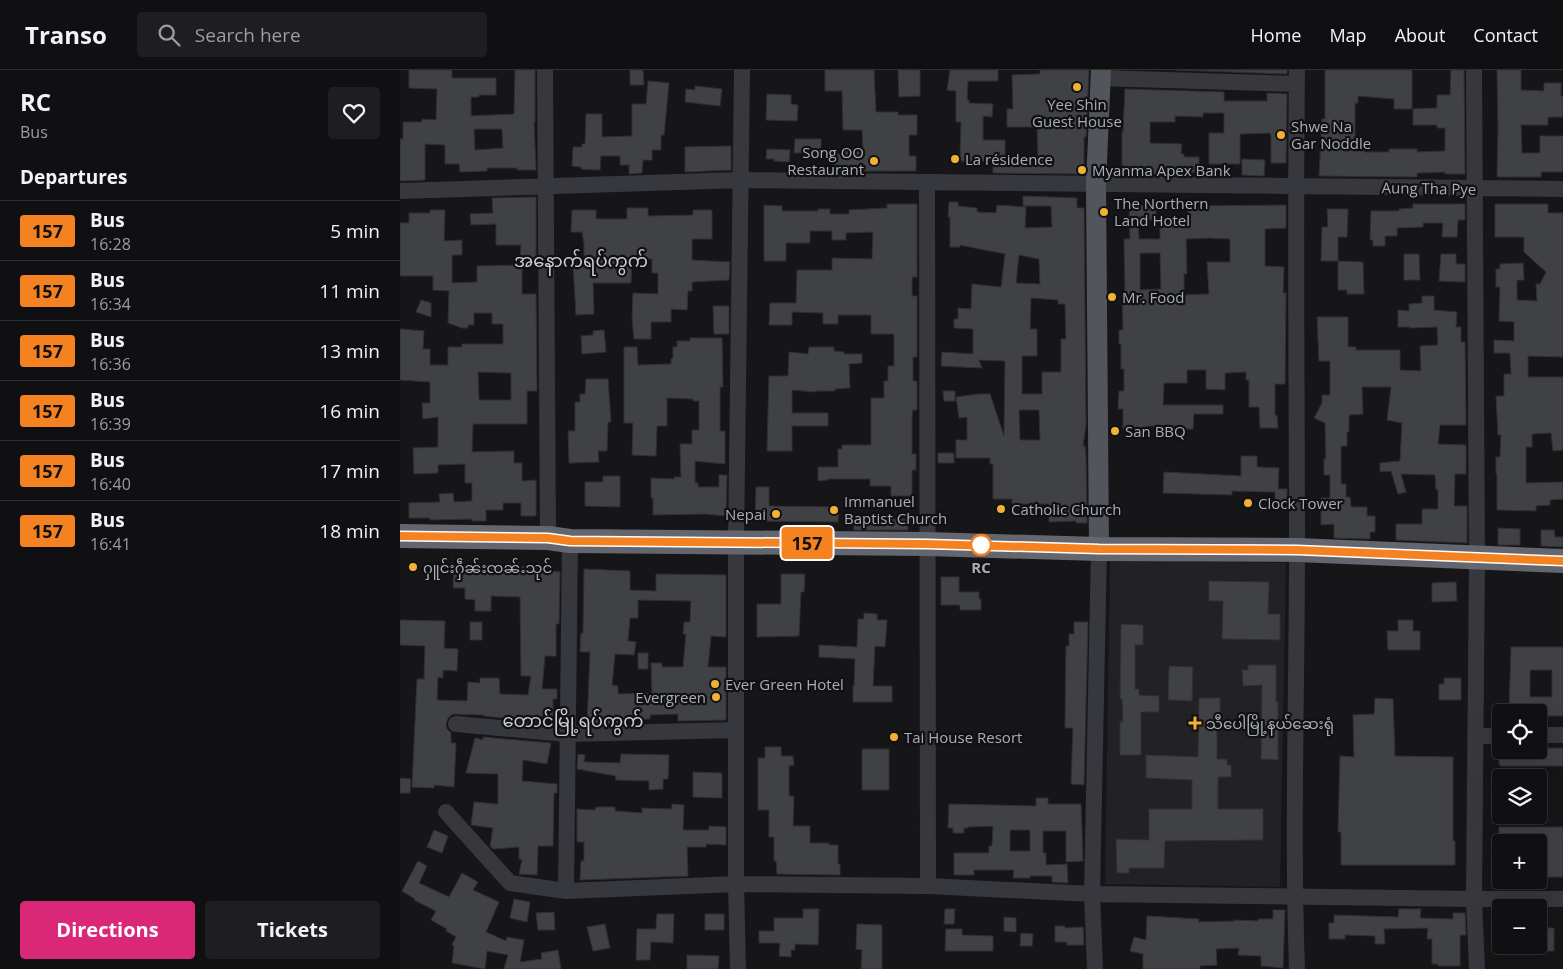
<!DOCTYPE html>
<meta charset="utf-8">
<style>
body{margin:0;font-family:"Open Sans","Noto Sans Myanmar",sans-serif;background:#1e1e20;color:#f1f3f6;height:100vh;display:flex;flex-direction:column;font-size:19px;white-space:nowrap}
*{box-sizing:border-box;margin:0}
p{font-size:16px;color:#9c9d9f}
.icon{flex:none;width:28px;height:28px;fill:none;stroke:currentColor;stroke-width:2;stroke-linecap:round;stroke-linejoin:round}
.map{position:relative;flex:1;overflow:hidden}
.details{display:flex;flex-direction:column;background:#101012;width:400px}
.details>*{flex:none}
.badge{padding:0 10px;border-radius:4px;font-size:18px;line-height:32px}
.tools{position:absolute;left:1092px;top:634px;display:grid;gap:10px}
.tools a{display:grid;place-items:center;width:55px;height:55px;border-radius:5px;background:#101012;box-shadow:0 5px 20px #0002,0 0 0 1px #303032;font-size:25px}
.map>.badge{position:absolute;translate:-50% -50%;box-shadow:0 0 0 2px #fff}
h2{padding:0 20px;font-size:19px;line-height:45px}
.round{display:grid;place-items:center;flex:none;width:52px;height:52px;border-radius:5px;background:#1e1e20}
.summary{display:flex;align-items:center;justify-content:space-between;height:85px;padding:0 20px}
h1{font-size:24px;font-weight:700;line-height:38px}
.button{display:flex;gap:10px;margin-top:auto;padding:10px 20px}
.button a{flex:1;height:58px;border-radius:5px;background:#db2777;color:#fff;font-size:20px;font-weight:700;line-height:58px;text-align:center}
.button a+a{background:#1e1e20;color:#f1f3f6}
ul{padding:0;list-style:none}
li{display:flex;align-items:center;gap:15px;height:60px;padding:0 20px;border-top:1px solid #303032}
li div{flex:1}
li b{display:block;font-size:19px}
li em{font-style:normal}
li .badge{min-width:55px;font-weight:700;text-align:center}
header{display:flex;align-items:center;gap:30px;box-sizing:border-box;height:70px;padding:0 25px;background:#101012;border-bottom:1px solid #303032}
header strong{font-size:24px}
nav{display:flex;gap:28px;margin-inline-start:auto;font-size:18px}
.search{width:350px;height:45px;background:#1e1e20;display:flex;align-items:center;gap:12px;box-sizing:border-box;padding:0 18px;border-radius:5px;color:#9c9d9f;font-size:19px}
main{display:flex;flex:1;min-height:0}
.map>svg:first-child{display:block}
.built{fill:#222225}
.building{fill:#404145;stroke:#303034;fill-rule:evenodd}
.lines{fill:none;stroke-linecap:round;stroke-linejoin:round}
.minor{stroke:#37383d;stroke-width:16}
.major{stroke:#53555c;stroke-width:20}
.highway{stroke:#63666e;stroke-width:24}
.line-casing{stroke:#fff;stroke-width:11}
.line{stroke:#f58220;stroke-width:8}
.poi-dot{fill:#f2b134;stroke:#111113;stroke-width:2}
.stop-dot{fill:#fff;stroke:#f58220;stroke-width:2.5}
.labels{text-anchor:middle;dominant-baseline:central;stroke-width:4.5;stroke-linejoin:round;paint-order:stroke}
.poi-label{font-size:15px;fill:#a8adb8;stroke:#111113;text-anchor:start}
.street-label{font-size:15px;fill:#a8adb8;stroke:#111113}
.stop-label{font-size:15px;font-weight:bold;fill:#a8adb8;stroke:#111113}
.quarter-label{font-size:18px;fill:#c9ccd4;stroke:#111113}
</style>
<header>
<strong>Transo</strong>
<div class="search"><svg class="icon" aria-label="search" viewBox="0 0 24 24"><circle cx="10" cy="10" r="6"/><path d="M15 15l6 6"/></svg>Search here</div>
<nav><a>Home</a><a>Map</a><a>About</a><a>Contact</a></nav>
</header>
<main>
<section class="details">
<div class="summary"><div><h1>RC</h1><p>Bus</p></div><a class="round"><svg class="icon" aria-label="heart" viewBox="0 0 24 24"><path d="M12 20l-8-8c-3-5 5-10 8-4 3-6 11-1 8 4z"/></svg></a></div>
<h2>Departures</h2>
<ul>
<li><span class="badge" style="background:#f58220;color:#111">157</span><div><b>Bus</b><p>16:28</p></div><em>5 min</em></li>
<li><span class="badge" style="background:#f58220;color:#111">157</span><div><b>Bus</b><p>16:34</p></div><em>11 min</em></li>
<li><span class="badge" style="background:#f58220;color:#111">157</span><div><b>Bus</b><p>16:36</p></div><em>13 min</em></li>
<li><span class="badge" style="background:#f58220;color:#111">157</span><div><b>Bus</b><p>16:39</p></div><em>16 min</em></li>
<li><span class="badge" style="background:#f58220;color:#111">157</span><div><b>Bus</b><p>16:40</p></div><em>17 min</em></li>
<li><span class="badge" style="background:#f58220;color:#111">157</span><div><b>Bus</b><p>16:41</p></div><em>18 min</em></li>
</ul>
<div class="button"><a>Directions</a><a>Tickets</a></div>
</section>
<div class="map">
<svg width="1163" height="899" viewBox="0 0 1163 899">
<rect width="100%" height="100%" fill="#161618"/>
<path class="built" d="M710,490L886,493L880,817L705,814Z"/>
<path class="building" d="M9,0H52V8H96V25H79V27H71V46L114,44L115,0H135V52H134L136,100H117V98H87V101L60,102L59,94H45V75L25,74V110L0,111V69H3V52H22V49L36,50L37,19L9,18ZM74,59H102L103,78L75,80Z
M230,0H243L244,15H230Z
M425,0H474L476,42H498V45H517V65H509V86H516V101H437V96H434L435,84H445V79H463L462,60H443L442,21H425Z
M498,0H520V26L499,27Z
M550,0H598V11H568L567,30H569V33L593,34L592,47L583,46V70H605V88L638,87L637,57H607V39H613L612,5L640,4V0H689L686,67H684V104L593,103V91H560L561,52H556V21L547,20Z
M776,0H887V4Z
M925,0H1012V39H994V29L958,26V33H955V81L964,80V82H989V79H1017V82L1045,81V58H1037V55H1013V39L1037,38V25H1050L1051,0H1064L1065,104H1045V102L1017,103V107L919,106L922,49H925Z
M1097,0H1121V20L1144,21V13H1161V26H1163V47H1148V55H1121L1122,83H1140V66H1163V102H1141V107H1097L1098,57Z
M248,11L269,13L264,65H261V80H252V90H243L242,103L229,104V95H220V86H201L200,100L181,99V97L172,96L173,77H182V74H185L186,44H202V67L232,66V34H246Z
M295,16L322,19L320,36L285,32L286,19L295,20Z
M725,19L824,22V31H867V23L887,24L886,93H871V65H870V63L840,64V94H809V63H824V43H803V47L775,46V52H750V73L782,74L781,84H784V87H799V102L784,103V105L722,104V62H723Z
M367,24L391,25V34L398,35L397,51L366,50Z
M395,69H421V82L394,83Z
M331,76V100L285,102V77Z
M367,79L390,80L389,92L374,91V89H366Z
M842,89L865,90L864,106L842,105Z
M623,126L677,128V138H684L686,354L683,376H685L686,388L687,453H676V451L649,452V434H612V429H593V394H590V388H556V370H567V347L559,348L556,327L579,324H590L604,366L605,291L579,290L582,298L541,296L542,282L573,284V259L554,258V249H558V238L571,239L572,214L601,217L605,184L560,175V177H550V147H548L549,132H558V136L577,138V142L596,143L597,135L626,137L625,158L652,157L651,136H623ZM619,185L639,189L640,214L616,213ZM631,228L658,230V234H665L666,269H661V302H642V324H622V286H637V259H630ZM619,340H639L640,370H620Z
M136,127V193H120L121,175H96V154L71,155L70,144L93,143L92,128Z
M487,134H517V207H512V226H517V287H513V311H517V340H513L512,346V384H516V400H512V426H491V416H470V409H428V410L418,411V397H438V379H442V375H471V328H484V311H488V296H494V264H471V245H438V254H423V243L392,242V255H369L370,233H396L397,200H432V188L472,189L473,162L446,163V170H432V161H410V173H386V191H364V135L382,136V141H418V139H430V144H449V140L487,138Z
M1013,134H1065V150H1058L1057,167H1042L1043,153H1023V157L997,158V166H985V176H973V170H970L971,141H999V139L1013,138Z
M1095,134H1148V143H1163V287L1128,286V307H1163V380L1153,381L1151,363L1132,364V377H1126V413L1163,412V429L1150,430V435L1136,436V441L1097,440V404H1096V387H1100L1101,365H1098L1096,326H1104V304H1111L1110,283H1094V270L1114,271V252L1099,251L1100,217H1096V199H1100V194L1123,193L1124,210H1117V230L1137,231L1136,214H1140L1146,202L1124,182V167H1095Z
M756,135V150H738L739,169H760V150H788V136L886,135V158L865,159V196L884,197L883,223H886L885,314H875V346L877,345L878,358H860L859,337H849V310H846V302L825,303V320L806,319V300H787V313H764L763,335H823V344H794L793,359H777V356H750L745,357V360L723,359V339H718L719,321H724V299H721V274H719V260H723L722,223H725L724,169H730L729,136ZM809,168L830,169V192H807L809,224L784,225V204H787L786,169ZM740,183H760L761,219L740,220Z
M227,138H248V146L293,145V140H312V169H292V190L330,192L329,210L292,212V221H288L287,240L271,239V252H251V269H234L232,249L233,223L258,224V203H252V189H232L231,213H193L194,244L176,245L173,194H184V174L182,162H171L172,140H196V149H227Z
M927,139H948L947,167H938V191H921L922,157H928Z
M30,140H45L44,171L62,170V185H52V213L77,212V196L122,195V224H136L137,321H127V354H73L72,382L114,381V393H122V411L136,410V446H121V433H103V440H86V451H72V449L30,450V448H9V433L40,432L39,424L53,423L54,432L72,431V413H65V394L38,395V403L14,404L13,378L38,377V347L23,349L22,333H30V312L0,310V259L24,261L23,279H30V295H48V277H62V274H103V254H92V243H74V255H68V258H62L48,253L49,221L33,220V206H0V153H9V143H30ZM78,302L111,303V330H79Z
M1004,184H1019L1020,210H1004Z
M1041,184H1056V194H1065V212L1039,211Z
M938,191L963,192L964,224H947V220H938Z
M1022,226H1034V240L1057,242L1056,257H1061V272H1065L1066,355H1040L1038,374L1066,375V404H1055L1054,436H1067V473L996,470V454H1022V439H1038V419L1036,420L1035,405L1001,404L1006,422L998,424L991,401L980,402V393L1000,391L1002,353L987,350L991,317H962L963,344L949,345V362H947V376H941V414H946V427H950L951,437H967V446H975V462H970V469L934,468V454L921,455V428H930V405H924V389H926L925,353L914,348L922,333V325H930V291H919L917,247H948V277H956V280H1000V300L1021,301L1020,276L1038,275L1037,257L1010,258V257H998V240L1009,241V234L1022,233Z
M21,230L31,233V247L16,242Z
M313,236H329V264H314Z
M204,260L206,282L182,284L181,266L193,265V261Z
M290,268H322L323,317H320V361H325V394L295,391V413H298V417H319V405H327L326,446L306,444L253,445V428H251V408L274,409V407H281L280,374H292V360H299V331H293V329L267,328V356H257L256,386L232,385L233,353H224V277H237L238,295L271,294V289L273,288V277H277V271H290Z
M409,277H434V281L444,282V284H462V293L449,294L450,318L435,319V321H416V322L392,320V343H428V356H392V381H367L369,306H388L389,282L408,284Z
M186,309H208L211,352H208L207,381H198L199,392L169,393L168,361H175V332H180V324H185Z
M543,321H555V331H544Z
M538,383H554V393H538Z
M841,386H857V397L879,398L878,419H887V431H875V422L832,421V425L763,423L764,402L841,406Z
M203,406H220V437L185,436V412H203Z
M356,417H369V436L439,437L438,452L355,451Z
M454,449H508V460H454Z
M1098,458L1120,459V475H1098Z
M1141,460H1154L1155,467H1163V477L1141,476Z
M84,495L129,497V499L160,502L159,554H156V586H145L142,619H157V629H153V646H140V652L84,646V645L53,644L48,648L46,654L47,659L51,663V673H56L54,717L34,715V718L12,717L17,609H24L25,576L0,575V550L45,551L44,578L58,579L57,601L43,600V608L38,607L37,630L67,631L68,612L80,613V608H99L100,624L128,625L131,606H121L120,527L91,526V541H75V530L65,529V518H53L54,498L84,499Z
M184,499L230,501V520L256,521V504L326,505V567L311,566L308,597H326V650L278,651V644L250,645V649H218V653L187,654L190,582H180L181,563H183ZM238,530L291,531L290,552H284L283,564H286L283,597H262V593H251L252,623L218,624V616L212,615L215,584L234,585L236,572L228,571L230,548H238Z
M381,504H405L404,522H401L399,566L357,567V534H381Z
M541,507H559V522H579V529H581V540H560V535H541Z
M809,511L869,512L868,544H880V570L822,569L823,531H809Z
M1056,512L1057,531L1032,532V513Z
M464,543L477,544V550H487L485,577L475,576L473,616H492V632H453V616H454L455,589L419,587V575L457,577L458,549H464Z
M998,550H1013V561H1020V580H988L987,561H998Z
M70,552H82V570H70Z
M674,552H688L684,715L671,714L673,658H665L666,576H669V564H674Z
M721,554L743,555V575H735V619H739V625L759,626V642H741V685H720V652H723L722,629H720Z
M1111,577H1163V646H1139V642H1109ZM1130,600H1152V627H1130Z
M238,583H248V599H238Z
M848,595H876V632H878V690L861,689L862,615L843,616L842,600H848Z
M769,596L793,597L792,631L768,630Z
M1044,608H1061V630H1039V614H1044Z
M799,628H820V651H817V689H827V695H831V707H818V739H863V770L765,771L764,798H729V803H717L716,769L749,770V739H792V710L746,708V685L798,687Z
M975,628L993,629L995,686L1053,687V771H1055V795H941V762H938L940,686L954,687L953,645L974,644Z
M83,667L151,673L147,694L123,690L122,711L157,714V723H154L153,776H138L137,805L119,804L122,790L119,789V777L93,779L90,776L93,758L71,755L74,732L98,734V704L66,703L75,668L83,670Z
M365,677H381V686H393L394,695L389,696V726H394L393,756H410V773H429V775H438V794H440V805L377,804L376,791H374V767H369V740H358V688H365Z
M1139,678H1163V696H1101V695H1099V684H1111V680H1139Z
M462,679H489V720H462Z
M178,684L185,685L184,692L220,693L221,684L269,685L268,709H263V719L249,720V711L215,710L216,706L177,699Z
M293,702L322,703V728L293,727Z
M0,708L11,709L10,723H0Z
M636,728H648V734H681L683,791L666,792V761H643V783H646V795L667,794L668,813L652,812V806H630V808H613L614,800H574V805H554V783H589V776H592L593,756L568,757V758H564V763H553V758H548L549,734L636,736ZM610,760H630V781H610Z
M272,734L284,735L283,760H309V756L326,757V775L306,774V777H287L288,806L180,810L181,791H184V772H177V739L195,740L196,737H215V741L242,743V738L272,739Z
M1099,757H1163V807H1139V772H1099Z
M34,760L48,766L42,783L27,777Z
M18,791L27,796L19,813L49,827L62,803L78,812L73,820L99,832L86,862L106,871L107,867L124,870L120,892L142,889L141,883L158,880L161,899H104L108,885L87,881L85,899L52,893L54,876L52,875L56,867L46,861L47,859L31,850L36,841L14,830L15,829L2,821Z
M114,829L130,832L127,852L110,848Z
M403,839H419L418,875L395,874V880H391V887L379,886L380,873H359V861H374V848H403Z
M545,839H555L554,854H544Z
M999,839H1021L1020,848L1053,849V843H1065L1066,865H1060V896H1038V894H1032V869H1027L1028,858L984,859L985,874H975V866L945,865V869H929V853H934V845L998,847Z
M873,840H885L883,898L861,896V886L838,885L839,878L816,879L817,895L800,896V899H743V884L730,881L734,867L746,870L747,846L799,849L798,852L835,851V850L858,851V849H873Z
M154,842L155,860H138L136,843Z
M257,844H274L273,873L251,872L250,890H236L237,859H256Z
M305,844H324V860H305Z
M604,847L616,848V862L604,861Z
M205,854L210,878L193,881L187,857Z
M457,854L482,855V899H461L462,880L456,879Z
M655,856H665V858L683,857L684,875H667V872H655Z
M1139,858H1154V881H1139Z
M546,859H562V865L593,866V881H545Z
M621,863L633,864L632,876H620Z
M287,885L319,886L318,899H287Z"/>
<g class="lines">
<path class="minor" d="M145,0L148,468
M1074,0L1077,489L1074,829L1077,899
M700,8L897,14
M527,112L528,816
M0,121L340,110L1163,119
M56,654L167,664L336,660
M1139,665H1163
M1075,666H1101
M46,742L110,813L166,821L336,814L528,816L692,824L1074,829H1163
M166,821L170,471
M338,899L336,814V473L342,0
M695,899L692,824L699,479
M897,899C892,759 897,619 897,479C897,319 895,160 897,0"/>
<path class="major" d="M699,479L696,114L701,0"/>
<path class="highway" d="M0,466L148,468L170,471L527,474L699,479L897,480L1163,491"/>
</g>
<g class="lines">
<defs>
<path id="line" d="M0,466L148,468L170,471L527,474L699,479L897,480L1163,491"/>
</defs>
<use href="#line" class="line-casing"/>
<use href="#line" class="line"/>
</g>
<g class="poi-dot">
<circle cx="677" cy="17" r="5"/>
<circle cx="881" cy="65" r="5"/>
<circle cx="555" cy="89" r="5"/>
<circle cx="474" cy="91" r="5"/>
<circle cx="682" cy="100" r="5"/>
<circle cx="704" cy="142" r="5"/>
<circle cx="712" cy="227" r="5"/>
<circle cx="715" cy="361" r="5"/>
<circle cx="848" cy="433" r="5"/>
<circle cx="601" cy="439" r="5"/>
<circle cx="434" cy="440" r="5"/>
<circle cx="376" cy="444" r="5"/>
<circle cx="13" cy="497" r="5"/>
<circle cx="315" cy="614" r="5"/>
<circle cx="316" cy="627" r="5"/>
<path d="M792.5 645.5h5v5h5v5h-5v5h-5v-5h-5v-5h5z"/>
<circle cx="494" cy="667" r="5"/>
</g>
<circle class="stop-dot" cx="581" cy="475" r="10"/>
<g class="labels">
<g class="poi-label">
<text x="677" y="34" text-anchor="middle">Yee Shin<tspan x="677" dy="17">Guest House</tspan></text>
<text x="891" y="56">Shwe Na<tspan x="891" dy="17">Gar Noddle</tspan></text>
<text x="464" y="82" text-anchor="end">Song OO<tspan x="464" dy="17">Restaurant</tspan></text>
<text x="565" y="89">La résidence</text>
<text x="692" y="100">Myanma Apex Bank</text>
<text x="714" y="133">The Northern<tspan x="714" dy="17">Land Hotel</tspan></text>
<text x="722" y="227">Mr. Food</text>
<text x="725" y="361">San BBQ</text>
<text x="444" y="431">Immanuel<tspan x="444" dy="17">Baptist Church</tspan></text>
<text x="858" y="433">Clock Tower</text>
<text x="611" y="439">Catholic Church</text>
<text x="366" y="444" text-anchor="end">Nepai</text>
<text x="23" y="497">ႁူင်းႁဵၼ်းၸၼ်ႉသုင်</text>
<text x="325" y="614">Ever Green Hotel</text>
<text x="306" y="627" text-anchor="end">Evergreen</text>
<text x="806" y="653">သီပေါမြို့နယ်ဆေးရုံ</text>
<text x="504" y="667">Tai House Resort</text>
</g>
<g class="street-label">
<text transform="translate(1029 118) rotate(1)">Aung Tha Pye</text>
</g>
<g class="stop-label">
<text x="581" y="497">RC</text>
</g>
<g class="quarter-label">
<text x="181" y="190">အနောက်ရပ်ကွက်</text>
<text x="173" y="650">တောင်မြို့ရပ်ကွက်</text>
</g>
</g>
</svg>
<div class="tools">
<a><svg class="icon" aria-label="locate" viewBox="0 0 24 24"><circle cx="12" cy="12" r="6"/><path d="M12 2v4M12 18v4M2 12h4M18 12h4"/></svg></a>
<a><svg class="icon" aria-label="layers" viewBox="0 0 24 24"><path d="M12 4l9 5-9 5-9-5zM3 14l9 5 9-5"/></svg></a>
<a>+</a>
<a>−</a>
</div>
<b class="badge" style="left:407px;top:473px;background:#f58220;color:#111">157</b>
</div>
</main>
